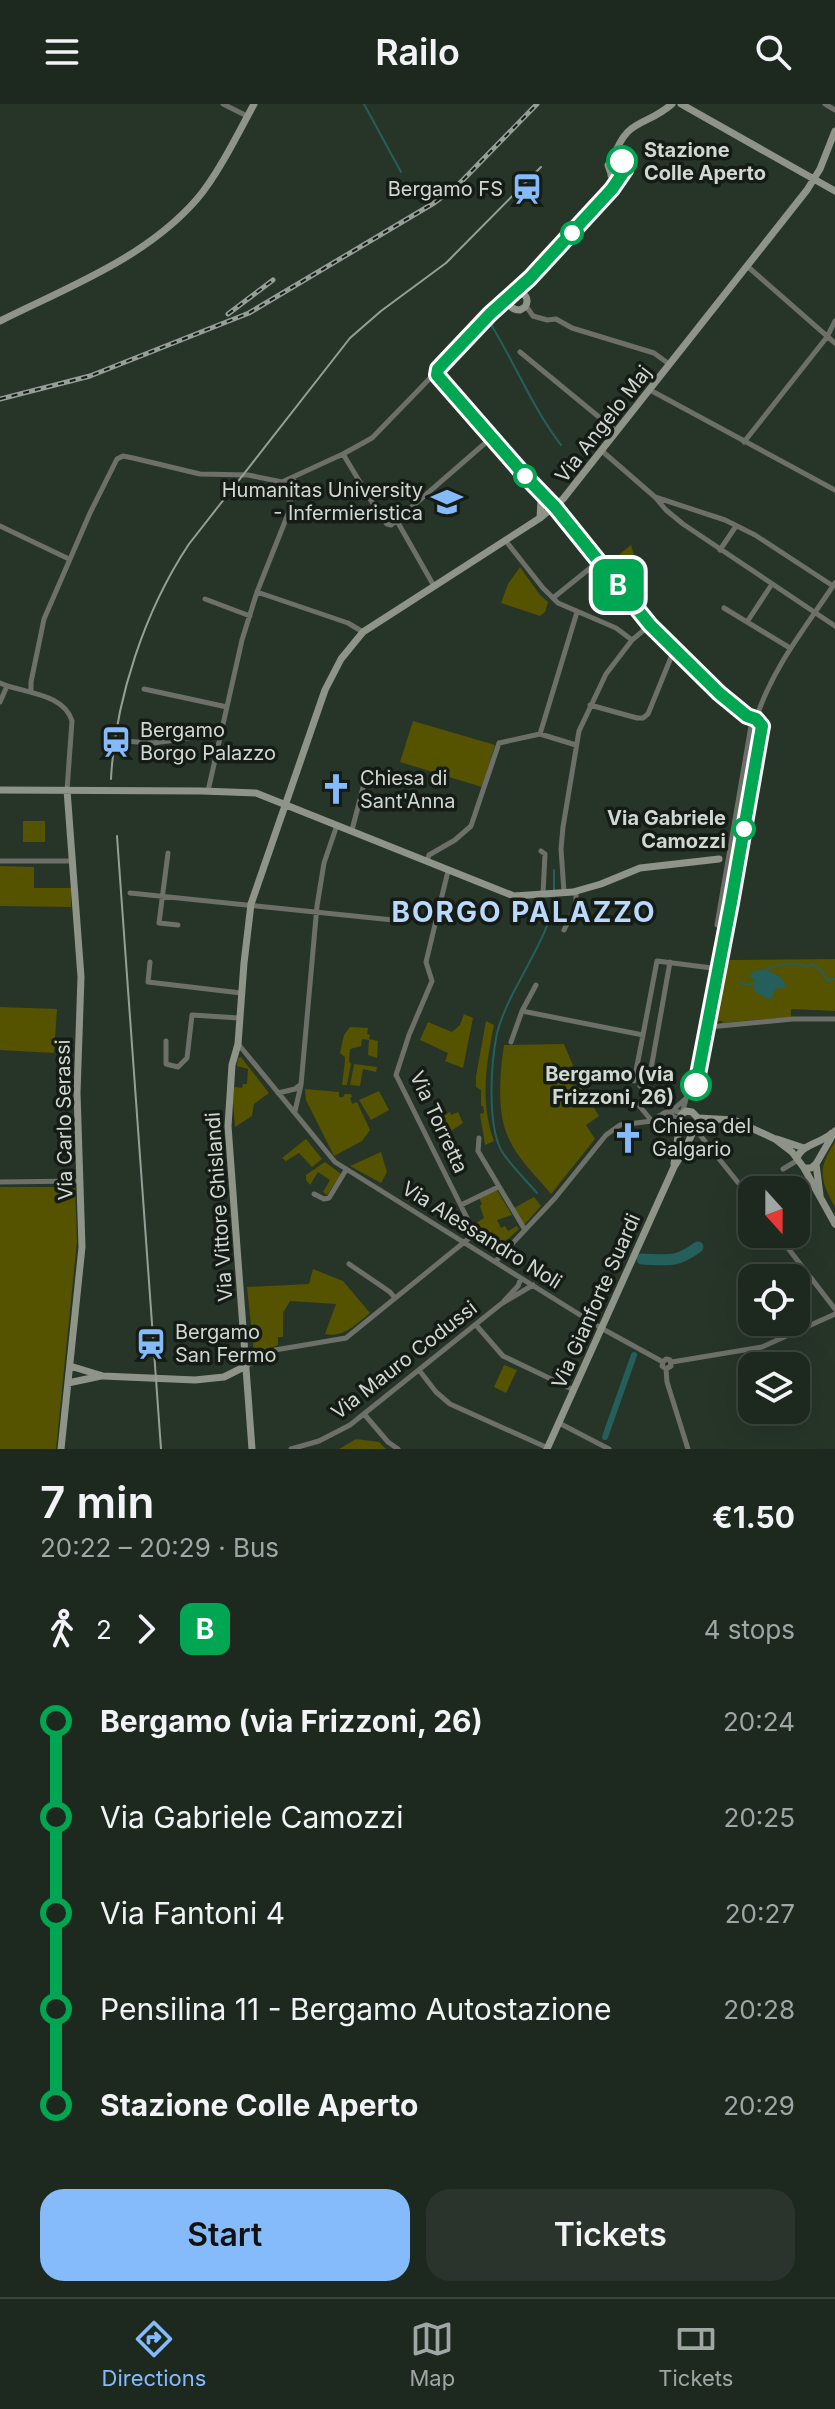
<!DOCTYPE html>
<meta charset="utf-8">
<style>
body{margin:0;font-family:Inter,sans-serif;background:#2a342c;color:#f1f3f6;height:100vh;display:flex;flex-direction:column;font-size:30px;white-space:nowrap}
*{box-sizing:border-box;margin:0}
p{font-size:26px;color:#a0a6a4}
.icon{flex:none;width:44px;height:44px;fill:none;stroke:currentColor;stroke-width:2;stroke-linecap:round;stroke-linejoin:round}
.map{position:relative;height:1345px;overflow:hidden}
.side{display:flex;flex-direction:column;background:#1d281f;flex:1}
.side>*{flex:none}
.badge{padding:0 16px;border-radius:12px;font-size:28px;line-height:52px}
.needle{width:52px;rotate:159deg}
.buttons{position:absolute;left:738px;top:1072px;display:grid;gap:16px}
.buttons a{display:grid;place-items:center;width:72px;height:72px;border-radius:16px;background:#1d281f;box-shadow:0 8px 32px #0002,0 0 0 2px #3b443d;font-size:40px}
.map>.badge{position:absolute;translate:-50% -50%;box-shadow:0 0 0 4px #fff}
.legs{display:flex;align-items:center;gap:12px;height:88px;padding:0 40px;font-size:26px}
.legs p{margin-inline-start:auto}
.overview{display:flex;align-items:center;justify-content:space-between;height:136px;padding:0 40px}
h1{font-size:44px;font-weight:600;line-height:60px}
.cta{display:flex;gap:16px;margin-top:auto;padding:16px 40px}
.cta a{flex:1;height:92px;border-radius:24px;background:#86bbfb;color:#111;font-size:32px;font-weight:600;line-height:92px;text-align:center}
.cta a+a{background:#2a342c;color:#f1f3f6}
ul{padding:0 40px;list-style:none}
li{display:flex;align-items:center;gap:28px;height:96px;font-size:30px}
li i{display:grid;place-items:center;width:12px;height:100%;margin:0 10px;background:currentColor}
li i::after{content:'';width:20px;height:20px;margin:-10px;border:6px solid;border-radius:50%;background:#1d281f}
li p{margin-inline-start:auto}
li:first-child i{background:linear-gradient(#0000 50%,currentColor 0)}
li:last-child i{background:linear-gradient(currentColor 50%,#0000 0)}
header{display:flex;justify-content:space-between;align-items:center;height:104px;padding:0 40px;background:#1d281f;font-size:36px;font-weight:600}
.tabs{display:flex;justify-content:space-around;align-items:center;height:112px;border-top:2px solid #3b443d;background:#1d281f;font-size:22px;color:#a0a6a4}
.tabs a{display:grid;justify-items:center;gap:4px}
.tabs .on{color:#86bbfb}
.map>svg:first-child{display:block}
.green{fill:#555200}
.water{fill:#255f5c}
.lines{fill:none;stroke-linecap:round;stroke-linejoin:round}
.stream{stroke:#255f5c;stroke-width:2}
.canal{stroke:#255f5c;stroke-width:6}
.river{stroke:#255f5c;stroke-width:11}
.street{stroke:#6d7069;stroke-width:5}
.secondary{stroke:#8e9488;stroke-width:7}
.tram{stroke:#959f97;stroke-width:2}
.rail-casing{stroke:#959f97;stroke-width:5}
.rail{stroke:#151b15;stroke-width:2;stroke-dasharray:6;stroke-linecap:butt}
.line-1-casing{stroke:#fff;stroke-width:18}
.line-1{stroke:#00a651;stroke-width:12}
.stop-1-dot{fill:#fff;stroke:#00a651;stroke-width:4}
.labels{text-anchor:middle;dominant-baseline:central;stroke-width:7;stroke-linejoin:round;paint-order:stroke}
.stop-label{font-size:20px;font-weight:bold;fill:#d0d8d1;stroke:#151b15;text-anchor:end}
.poi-label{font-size:20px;fill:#d0d8d1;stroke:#151b15;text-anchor:start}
.street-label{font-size:20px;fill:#d0d8d1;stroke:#151b15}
.district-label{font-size:28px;font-weight:bold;letter-spacing:2px;fill:#bbd9fd;stroke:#151b15}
</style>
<header><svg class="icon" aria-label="menu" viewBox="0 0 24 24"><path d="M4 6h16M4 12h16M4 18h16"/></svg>Railo<svg class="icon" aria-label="search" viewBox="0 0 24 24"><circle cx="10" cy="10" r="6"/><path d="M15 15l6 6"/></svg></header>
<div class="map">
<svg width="835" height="1345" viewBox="0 0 835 1345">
<rect width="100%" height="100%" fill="#273529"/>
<path class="green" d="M631,441L638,465V494L610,458Z
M520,463L540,491L548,498L545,508L540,512L501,499L508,480Z
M413,617L495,641L482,683L400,658Z
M23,717H45V738H23Z
M0,762L34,763V784H71V803L0,802Z
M835,855V907L791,905V913L722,919L723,917H719L717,920L727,860L730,856Z
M0,903L57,905L54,949L0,946Z
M464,910L473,914L463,964L445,957L448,949L420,936L428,918L452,928L460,921Z
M486,917L494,921C486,960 480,999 494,1037L485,1041L480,1010L484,1009L483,1002H481V986L476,983V972Z
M350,923L368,924L367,930L370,931L369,935L378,937L377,954L368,951L369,936L362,935L361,942L350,945L349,957L351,960L347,981H342L345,957V953L340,949L344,931Z
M564,940L579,976L578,978L599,1012L586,1021L595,1035L551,1090C537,1073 518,1055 509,1035C496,1008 500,969 504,941Z
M241,953L269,989L254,1000L252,1012L235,1023L233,997L234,983L242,984L243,980H247L248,965L237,962L238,954Z
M354,960L377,963L376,968L363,965L360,982L350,981Z
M305,985L339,988V993H343L345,990H351L352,993L350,994L352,1000L357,998L370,1026L362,1037L334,1052L306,996Z
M379,987L389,1006L371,1016L359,996Z
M450,1008L451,1011L458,1008L463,1019L445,1031L437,1015Z
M306,1035L322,1055L312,1063L299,1049L286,1057L282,1054Z
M835,1038V1103C820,1076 817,1065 835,1038Z
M381,1048L387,1068L381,1079L350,1062Z
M325,1058L341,1070L327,1091L323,1088L330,1076L318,1068L310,1081L306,1076V1071Z
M0,1083H75L77,1137L56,1345H0Z
M497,1086L512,1111L497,1116L501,1124L505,1122L508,1127L517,1122L519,1125L497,1145L499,1135L484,1131L476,1119L484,1114L480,1102L482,1100L479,1094Z
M534,1093L541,1102L524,1121L514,1104Z
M313,1165L343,1177L370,1209C356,1220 344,1234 325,1230L336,1200L290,1197L283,1209V1233H278V1241L257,1250L254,1249L247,1183L309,1180Z
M504,1261L517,1266L506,1289L494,1283Z
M356,1335L379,1338L386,1345H339Z"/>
<path class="water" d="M765,866C774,869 784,873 786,883L775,885L773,892L770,895L765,894L753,886L756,877L749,872L754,867Z"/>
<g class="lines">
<path class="stream" d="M364,0L401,68
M490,219C515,259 532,303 561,341
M554,766V786
M765,866C778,860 794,857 807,863L813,860L822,867L827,876L835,875
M741,879L747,881
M749,880L755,879
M537,1089C525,1075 510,1061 501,1046C487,1018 491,959 497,929C502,911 510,894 519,878C532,852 552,822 554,792"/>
<path class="canal" d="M605,1333L634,1251"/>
<path class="river" d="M642,1155C669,1156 676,1159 698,1143"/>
<path class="street" d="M223,0L247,12
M825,0L835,6
M747,162L835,239
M526,202L533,212L547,216L556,215L572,224L654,249L669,260
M520,248L616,327
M650,286L835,386
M744,338L827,233L835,217
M602,347L655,393L725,416L755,431L833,482
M343,350L381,413L387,420L391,421L491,334
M282,378L343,350L372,334L437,267
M282,378V386L288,395
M655,393L666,406L683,420L835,522
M555,403L650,521L719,589L747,612L757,616
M397,417L434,482
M0,422L69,455
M505,436L543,484L558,499L616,524L632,536
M720,446L736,422
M257,488L348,519L363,528
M553,494L599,457
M205,495L250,512
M724,504L790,544
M747,518L772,480
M0,579C22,589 64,589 72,617L67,686
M144,585L227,603
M31,588V578L44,515L90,409L117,355L123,352L133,354L200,370L248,371L282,378
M0,598L7,582
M590,601L637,614H643L648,610L672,551L676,547
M540,630L577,508
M123,637L153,639L221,630
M208,687L242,536L257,488L290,405L291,391L297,384V380L292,375
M352,726L365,676
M541,747L545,750L543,790
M168,749L159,819L178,821
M0,757H72
M427,757L429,751L455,736L471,722L499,639L540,630L576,641
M564,788L561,745L563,723L579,627L606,570L632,536L650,521
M130,789L393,816
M717,821L751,622L756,616
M564,826L576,801V787
M150,858L148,878L241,889
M522,907L643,931L657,857L712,864
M709,923L793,915H835
M166,937V960L178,963L187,954L192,911L239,914
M511,938L522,907L536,881
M239,941L335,1058L601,1224L663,1258L666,1255L670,1256L671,1262L666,1265L662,1262L663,1258
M634,977L643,931
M640,982L651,965L670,858
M278,989L295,985L300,981
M637,999L651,1016
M673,1006L694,987L698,976L737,769L762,622L760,609
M295,1007L301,981L317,802L324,759L337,721
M652,1017C663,1009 669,1004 682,1009L691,978L731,768L756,615C772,564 806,523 835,479
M696,1026L752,1096
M479,1034L478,1047L525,1126
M783,1065L798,1056
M0,1078L79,1077
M314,1090L324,1095L329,1094L346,1066
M461,1101L498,1083
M777,1130L835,1205
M496,1157L555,1094L606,1031L620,1021L652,1017L670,1011L679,1015
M349,1160L390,1188L395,1194
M796,1177L807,1169
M504,1197L518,1182L521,1174
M476,1221L503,1252L574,1286
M672,1258L762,1243L835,1210
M246,1262L275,1246L346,1234L473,1131V1126L396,971L409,931L432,877L426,858L448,767
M666,1265L667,1278L688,1345
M419,1266L436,1288L450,1300L548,1344
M364,1310L388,1338L398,1345
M559,1319L609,1345
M291,1345L319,1337L350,1321L501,1200L533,1181"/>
<path class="secondary" d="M681,0L835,87
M613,55C627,13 644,24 672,0
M509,195C509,202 512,206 520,206L525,203C530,195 525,187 515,189
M0,217C68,183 146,154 197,95C217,72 239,28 254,0
M538,390L541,397L540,414
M555,403L526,373L440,276L437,268C451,244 485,217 506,198C543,163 577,123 612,85V73L608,61L615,54L622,56L625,63L623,69L619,72L611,71
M0,686L202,687L256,689L514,792L573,788L601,780L640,764L719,755
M698,1014L734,1016L775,1035L792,1048L804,1064L835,1120
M777,1035L804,1044
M797,1054C802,1040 822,1039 832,1029
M674,1060L681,1011L686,1007L692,1008L698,1014V1023
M816,1060L820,1091
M804,1064H811L816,1060L835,1027
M70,1262L103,1272L195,1276L224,1273L246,1262
M68,1279L101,1272
M61,1345L82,1143L77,989L81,873L67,686
M252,1345L228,1022L232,961L238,940L244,859L251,800L325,586L341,555L363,528L540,414L563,395L807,86L820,65L835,27
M547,1345L674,1063L684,1047L693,1028"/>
<path class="tram" d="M111,675C115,596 145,506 189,440L350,234L381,207L446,159L541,63
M117,732L161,1345"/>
<defs>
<path id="rail" d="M228,210L273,176
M0,295L90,272L249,209L434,99L458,81L537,0"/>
</defs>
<use href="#rail" class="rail-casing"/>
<use href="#rail" class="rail"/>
</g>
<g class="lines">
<defs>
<path id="line-1" d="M622,57L625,66L612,85L530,174L490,210L438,265L437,271L526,373L555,403L650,521L719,589L747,612L756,615L762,622L731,799L696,981"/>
</defs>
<use href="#line-1" class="line-1-casing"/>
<use href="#line-1" class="line-1"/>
</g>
<defs>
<symbol id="station-bare" viewBox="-9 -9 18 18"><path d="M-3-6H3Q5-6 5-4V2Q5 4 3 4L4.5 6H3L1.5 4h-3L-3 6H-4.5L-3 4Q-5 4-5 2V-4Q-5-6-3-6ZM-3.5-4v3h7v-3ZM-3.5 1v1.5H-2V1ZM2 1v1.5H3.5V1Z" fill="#86bbfb" stroke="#151b15" stroke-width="2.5" paint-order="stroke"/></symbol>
<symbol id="university-bare" viewBox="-9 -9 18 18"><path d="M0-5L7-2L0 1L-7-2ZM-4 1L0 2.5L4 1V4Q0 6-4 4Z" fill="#86bbfb" stroke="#151b15" stroke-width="2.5" paint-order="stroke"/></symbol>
<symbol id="church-bare" viewBox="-9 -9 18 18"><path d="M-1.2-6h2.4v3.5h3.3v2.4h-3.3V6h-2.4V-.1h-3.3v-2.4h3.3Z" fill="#86bbfb" stroke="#151b15" stroke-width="2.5" paint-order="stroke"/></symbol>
</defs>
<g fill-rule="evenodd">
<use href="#station-bare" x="505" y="63" width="44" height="44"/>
<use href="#university-bare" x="425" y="376" width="44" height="44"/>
<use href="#station-bare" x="94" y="616" width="44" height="44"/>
<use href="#church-bare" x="314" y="663" width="44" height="44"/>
<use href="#church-bare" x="606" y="1012" width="44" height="44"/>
<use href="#station-bare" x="129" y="1218" width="44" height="44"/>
</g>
<g class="stop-1-dot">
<circle cx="622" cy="57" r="14"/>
<circle cx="572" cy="129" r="10"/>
<circle cx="525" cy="372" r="10"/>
<circle cx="744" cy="725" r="10"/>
<circle cx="696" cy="981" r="14"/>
</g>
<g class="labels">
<g class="stop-label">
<text x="644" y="46" text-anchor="start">Stazione<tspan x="644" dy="23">Colle Aperto</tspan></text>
<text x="726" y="714">Via Gabriele<tspan x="726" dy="23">Camozzi</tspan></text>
<text x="674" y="970">Bergamo (via<tspan x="674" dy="23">Frizzoni, 26)</tspan></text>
</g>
<g class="poi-label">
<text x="503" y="85" text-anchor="end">Bergamo FS</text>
<text x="423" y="386" text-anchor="end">Humanitas University<tspan x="423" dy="23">- Infermieristica</tspan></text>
<text x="140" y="626">Bergamo<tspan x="140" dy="23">Borgo Palazzo</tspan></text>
<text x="360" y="674">Chiesa di<tspan x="360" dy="23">Sant'Anna</tspan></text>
<text x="652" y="1022">Chiesa del<tspan x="652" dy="23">Galgario</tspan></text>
<text x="175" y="1228">Bergamo<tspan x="175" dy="23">San Fermo</tspan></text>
</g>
<g class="street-label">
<text transform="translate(603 320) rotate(-52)">Via Angelo Maj</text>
<text transform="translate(64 1016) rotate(-91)">Via Carlo Serassi</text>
<text transform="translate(439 1018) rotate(65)">Via Torretta</text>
<text transform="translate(219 1103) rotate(-94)">Via Vittore Ghislandi</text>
<text transform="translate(482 1131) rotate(32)">Via Alessandro Noli</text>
<text transform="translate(596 1197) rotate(-66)">Via Gianforte Suardi</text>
<text transform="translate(404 1256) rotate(-38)">Via Mauro Codussi</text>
</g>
<g class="district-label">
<text x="524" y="808">BORGO PALAZZO</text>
</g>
</g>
</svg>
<div class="buttons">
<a><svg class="needle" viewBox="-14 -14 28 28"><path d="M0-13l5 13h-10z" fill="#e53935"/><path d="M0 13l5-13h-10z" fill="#a0a6a4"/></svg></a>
<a><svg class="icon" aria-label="locate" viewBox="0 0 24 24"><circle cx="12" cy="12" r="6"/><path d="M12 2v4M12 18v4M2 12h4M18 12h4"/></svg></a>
<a><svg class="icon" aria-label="layers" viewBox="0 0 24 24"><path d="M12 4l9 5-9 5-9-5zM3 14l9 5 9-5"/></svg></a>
</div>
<b class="badge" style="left:618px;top:481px;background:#00a651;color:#fff">B</b>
</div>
<section class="side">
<div class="overview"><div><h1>7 min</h1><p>20:22 – 20:29 · Bus</p></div><b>€1.50</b></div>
<div class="legs"><svg class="icon" aria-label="walk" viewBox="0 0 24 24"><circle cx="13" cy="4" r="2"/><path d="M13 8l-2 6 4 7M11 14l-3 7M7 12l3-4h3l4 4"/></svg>2<svg class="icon" aria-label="forward" viewBox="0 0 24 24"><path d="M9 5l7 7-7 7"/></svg><b class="badge" style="background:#00a651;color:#fff">B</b><p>4 stops</p></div>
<ul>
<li><i style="color:#00a651"></i><b>Bergamo (via Frizzoni, 26)</b><p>20:24</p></li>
<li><i style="color:#00a651"></i><span>Via Gabriele Camozzi</span><p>20:25</p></li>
<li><i style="color:#00a651"></i><span>Via Fantoni 4</span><p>20:27</p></li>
<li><i style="color:#00a651"></i><span>Pensilina 11 - Bergamo Autostazione</span><p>20:28</p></li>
<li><i style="color:#00a651"></i><b>Stazione Colle Aperto</b><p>20:29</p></li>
</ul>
<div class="cta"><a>Start</a><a>Tickets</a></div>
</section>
<nav class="tabs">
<a class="on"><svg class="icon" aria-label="directions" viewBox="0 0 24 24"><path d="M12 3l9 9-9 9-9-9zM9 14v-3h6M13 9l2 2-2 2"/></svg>Directions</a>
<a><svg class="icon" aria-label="map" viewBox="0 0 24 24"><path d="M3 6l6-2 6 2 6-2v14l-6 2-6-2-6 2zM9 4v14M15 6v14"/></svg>Map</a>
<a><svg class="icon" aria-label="tickets" viewBox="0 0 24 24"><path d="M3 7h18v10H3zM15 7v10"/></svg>Tickets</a>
</nav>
